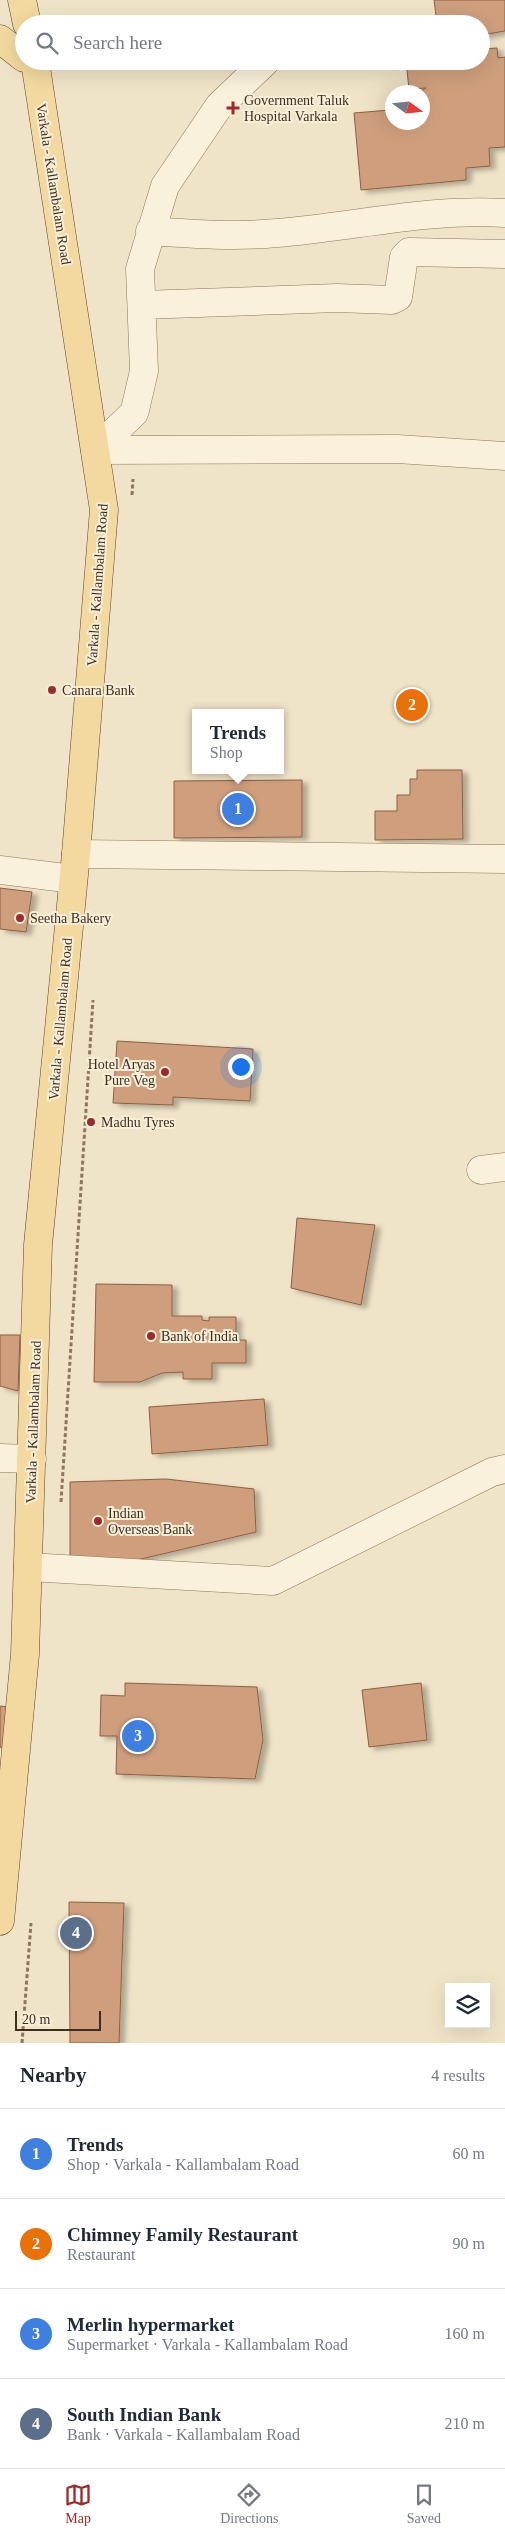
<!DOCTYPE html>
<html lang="en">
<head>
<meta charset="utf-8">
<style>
	body { margin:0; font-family:"Times New Roman",serif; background:#f2f2f3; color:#1f2937 }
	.controls { position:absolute; right:15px; bottom:15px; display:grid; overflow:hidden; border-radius:0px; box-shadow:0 5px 20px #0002 }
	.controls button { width:45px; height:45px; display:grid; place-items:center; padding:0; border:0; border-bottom:1px solid #e0e1e3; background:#fff; color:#1f2937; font:25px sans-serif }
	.compass { position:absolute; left:385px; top:85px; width:45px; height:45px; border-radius:50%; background:#fff; box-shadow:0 5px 20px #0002; rotate:105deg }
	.scale { position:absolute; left:15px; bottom:12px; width:86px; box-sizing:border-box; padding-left:5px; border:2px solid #3d2e20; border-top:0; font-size:14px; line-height:18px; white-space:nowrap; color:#3d2e20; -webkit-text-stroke:4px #f7eed8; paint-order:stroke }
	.you { position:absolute; left:240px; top:1066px; width:18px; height:18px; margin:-12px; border:4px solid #fff; border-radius:50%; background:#1a73e8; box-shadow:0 0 0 8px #1a73e833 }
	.badge { display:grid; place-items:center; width:32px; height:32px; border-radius:50%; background:#9e2a2b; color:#fff; font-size:16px; font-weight:700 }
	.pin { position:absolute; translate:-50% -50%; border:2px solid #fff; box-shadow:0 1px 5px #0006 }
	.popup { position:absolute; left:192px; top:709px; width:92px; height:65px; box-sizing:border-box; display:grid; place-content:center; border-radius:0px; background:#fff; filter:drop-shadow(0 1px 4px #0005); font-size:16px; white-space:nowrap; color:#747a83 }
	.popup b { font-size:19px; color:#1f2937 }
	.popup::after { content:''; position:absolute; left:50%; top:100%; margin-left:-10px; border:10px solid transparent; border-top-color:#fff }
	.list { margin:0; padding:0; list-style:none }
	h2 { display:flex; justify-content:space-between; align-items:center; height:65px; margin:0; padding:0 20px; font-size:21px }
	h2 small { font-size:16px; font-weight:400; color:#747a83 }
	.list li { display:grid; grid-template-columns:32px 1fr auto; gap:15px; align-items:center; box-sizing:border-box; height:90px; padding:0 20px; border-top:1px solid #e0e1e3 }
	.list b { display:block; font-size:19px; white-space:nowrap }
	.list p { margin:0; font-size:16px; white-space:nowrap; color:#747a83 }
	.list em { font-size:16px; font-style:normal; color:#747a83 }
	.icon { flex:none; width:28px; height:28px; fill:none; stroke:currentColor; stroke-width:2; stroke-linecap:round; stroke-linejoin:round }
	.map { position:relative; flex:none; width:505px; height:2043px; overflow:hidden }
	.search { position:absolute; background:#fff; box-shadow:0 5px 20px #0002; left:15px; right:15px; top:15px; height:55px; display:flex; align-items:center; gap:12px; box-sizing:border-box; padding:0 18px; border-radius:28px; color:#747a83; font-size:19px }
	.sheet { height:425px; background:#fff }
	nav { display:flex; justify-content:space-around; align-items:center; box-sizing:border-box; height:70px; border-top:1px solid #e0e1e3; background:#fff; font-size:14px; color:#747a83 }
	nav a { display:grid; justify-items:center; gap:2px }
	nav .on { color:#9e2a2b }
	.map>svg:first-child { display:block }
	.building { fill:#cf9f7d; stroke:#8d5f41; filter:url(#shadow) }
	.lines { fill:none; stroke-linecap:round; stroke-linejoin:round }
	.minor-casing { stroke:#8d765c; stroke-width:29 }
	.major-casing { stroke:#5b4430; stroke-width:29 }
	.path { stroke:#8d765c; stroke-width:3; stroke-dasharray:4 2.5; stroke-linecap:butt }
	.minor { stroke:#faf1dc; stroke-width:28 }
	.major { stroke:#f3d9a0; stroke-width:28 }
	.poi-dot { fill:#9e2a2b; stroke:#f7eed8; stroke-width:2 }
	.labels { text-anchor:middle; stroke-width:4; stroke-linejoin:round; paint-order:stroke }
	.poi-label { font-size:14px; fill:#3d2e20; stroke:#f7eed8; text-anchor:start }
	.street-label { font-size:14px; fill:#3d2e20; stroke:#f7eed8 }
</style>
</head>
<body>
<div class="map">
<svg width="505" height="2043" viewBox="0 0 505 2043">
	<defs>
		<filter id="shadow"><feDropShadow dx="5.5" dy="3" stdDeviation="2.5" flood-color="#0004"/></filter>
	</defs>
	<rect width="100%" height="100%" fill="#f0e4c8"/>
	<!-- building -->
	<path class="building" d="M 434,0 L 505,0 L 505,31 L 481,35 L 481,24 L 437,24 Z
		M 497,48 L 498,58 L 505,57 L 505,147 L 489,148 L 490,166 L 466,168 L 466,180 L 361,190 L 354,113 L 390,110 L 389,102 L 392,102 L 392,122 L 422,122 L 422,92 L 421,91 L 426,88 L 409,89 L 406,61 L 481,61 L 481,49 Z
		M 417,770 L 462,770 L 463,839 L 375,840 L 375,811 L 397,811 L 397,795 L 410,795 L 410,779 L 417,779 Z
		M 302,780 L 302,837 L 174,838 L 174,781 Z
		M 0,888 L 32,892 L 26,932 L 0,929 Z
		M 117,1041 L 253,1049 L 250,1101 L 173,1097 L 173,1105 L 113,1103 Z
		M 297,1218 L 375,1225 L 361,1305 L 291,1288 Z
		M 96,1284 L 172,1285 L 172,1316 L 202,1316 L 202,1320 L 209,1321 L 209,1317 L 236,1317 L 236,1340 L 246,1340 L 246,1363 L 212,1363 L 212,1379 L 183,1379 L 183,1372 L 162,1373 L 140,1382 L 94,1382 Z
		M 0,1335 L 20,1335 L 18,1391 L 0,1386 Z
		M 264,1399 L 268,1445 L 152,1454 L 149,1407 Z
		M 166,1479 L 254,1489 L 256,1532 L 124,1563 L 70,1562 L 70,1482 Z
		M 125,1683 L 257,1687 L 263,1740 L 255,1779 L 116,1774 L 117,1736 L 100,1736 L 101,1695 L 125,1696 Z
		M 421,1683 L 427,1740 L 369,1747 L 362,1690 Z
		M 0,1706 L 8,1707 L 4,1748 L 0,1747 Z
		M 69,1902 L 124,1903 L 119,2043 L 70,2043 Z"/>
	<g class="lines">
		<!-- minor casing -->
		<g class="minor-casing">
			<path id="minor" d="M 150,231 C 193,234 234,237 277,233 C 352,227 429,208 505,213
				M 142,305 L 337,298 L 392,300 L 398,297 L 404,257 L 409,252 L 505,254
				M 95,450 L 134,413 L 135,410 L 144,371 L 140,269 L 165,186 L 219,106 L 266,61
				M 95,450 L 397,449 L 505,456
				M 76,854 L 505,859
				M 0,870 L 73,879
				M 481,1170 L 505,1167
				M 0,1458 L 32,1459
				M 28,1567 L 273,1581 L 492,1472 L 505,1469"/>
		</g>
		<!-- major casing -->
		<g class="major-casing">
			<path id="major" d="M 22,0 L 27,24
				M 0,39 L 24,58
				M 0,1921 L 25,1654 L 38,1245 L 76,854 L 104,510 L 35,61"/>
		</g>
		<!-- path -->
		<path class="path" d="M 132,495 L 133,479
			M 61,1502 L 93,1000
			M 22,2043 L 31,1923"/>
		<!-- minor -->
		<use href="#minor" class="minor"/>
		<!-- major -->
		<use href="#major" class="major"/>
	</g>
	<!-- markers -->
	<g class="poi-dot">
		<path d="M230.5 100.5h5v5h5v5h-5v5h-5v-5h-5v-5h5z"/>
		<circle cx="52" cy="690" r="5"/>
		<circle cx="20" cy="918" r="5"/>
		<circle cx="165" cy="1072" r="5"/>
		<circle cx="91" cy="1122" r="5"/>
		<circle cx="151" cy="1336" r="5"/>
		<circle cx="98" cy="1521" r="5"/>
	</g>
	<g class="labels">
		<!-- poi labels -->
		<g class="poi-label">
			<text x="244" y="105">Government Taluk<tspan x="244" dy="16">Hospital Varkala</tspan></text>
			<text x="62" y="695">Canara Bank</text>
			<text x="30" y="923">Seetha Bakery</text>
			<text x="155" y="1069" text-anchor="end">Hotel Aryas<tspan x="155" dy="16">Pure Veg</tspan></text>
			<text x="101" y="1127">Madhu Tyres</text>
			<text x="161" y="1341">Bank of India</text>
			<text x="108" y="1518">Indian<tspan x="108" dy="16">Overseas Bank</tspan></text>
		</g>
		<!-- street labels -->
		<g class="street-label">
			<text transform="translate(54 184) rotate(81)" y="5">Varkala - Kallambalam Road</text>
			<text transform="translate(97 585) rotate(-86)" y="5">Varkala - Kallambalam Road</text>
			<text transform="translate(60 1019) rotate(-85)" y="5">Varkala - Kallambalam Road</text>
			<text transform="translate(33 1422) rotate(-88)" y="5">Varkala - Kallambalam Road</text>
		</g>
	</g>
</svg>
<div class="controls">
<button><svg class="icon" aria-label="layers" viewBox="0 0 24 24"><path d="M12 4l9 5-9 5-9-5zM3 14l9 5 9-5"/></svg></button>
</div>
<svg class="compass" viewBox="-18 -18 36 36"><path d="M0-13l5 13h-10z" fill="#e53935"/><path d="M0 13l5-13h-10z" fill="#747a83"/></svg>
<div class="scale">20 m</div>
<div class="you"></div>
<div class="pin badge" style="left:238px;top:809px;background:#3f7fe0">1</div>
<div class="popup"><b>Trends</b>Shop</div>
<div class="pin badge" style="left:412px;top:705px;background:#e8710a">2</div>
<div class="pin badge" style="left:138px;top:1736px;background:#3f7fe0">3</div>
<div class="pin badge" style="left:76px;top:1933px;background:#5c6f8a">4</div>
<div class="search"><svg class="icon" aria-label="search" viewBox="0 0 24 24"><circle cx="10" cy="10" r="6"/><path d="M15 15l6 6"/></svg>Search here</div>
</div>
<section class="sheet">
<h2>Nearby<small>4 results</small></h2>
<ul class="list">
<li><span class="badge" style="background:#3f7fe0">1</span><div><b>Trends</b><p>Shop · Varkala - Kallambalam Road</p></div><em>60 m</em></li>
<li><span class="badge" style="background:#e8710a">2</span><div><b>Chimney Family Restaurant</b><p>Restaurant</p></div><em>90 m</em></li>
<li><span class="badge" style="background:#3f7fe0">3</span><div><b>Merlin hypermarket</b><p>Supermarket · Varkala - Kallambalam Road</p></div><em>160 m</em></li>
<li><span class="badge" style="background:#5c6f8a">4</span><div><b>South Indian Bank</b><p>Bank · Varkala - Kallambalam Road</p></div><em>210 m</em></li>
</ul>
</section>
<nav>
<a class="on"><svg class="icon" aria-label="map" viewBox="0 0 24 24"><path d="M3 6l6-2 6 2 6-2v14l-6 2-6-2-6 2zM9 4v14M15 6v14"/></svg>Map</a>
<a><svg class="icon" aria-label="directions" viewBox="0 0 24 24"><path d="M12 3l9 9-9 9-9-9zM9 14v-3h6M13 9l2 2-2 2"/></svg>Directions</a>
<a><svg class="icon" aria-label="saved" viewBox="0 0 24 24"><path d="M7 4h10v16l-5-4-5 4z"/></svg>Saved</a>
</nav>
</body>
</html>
